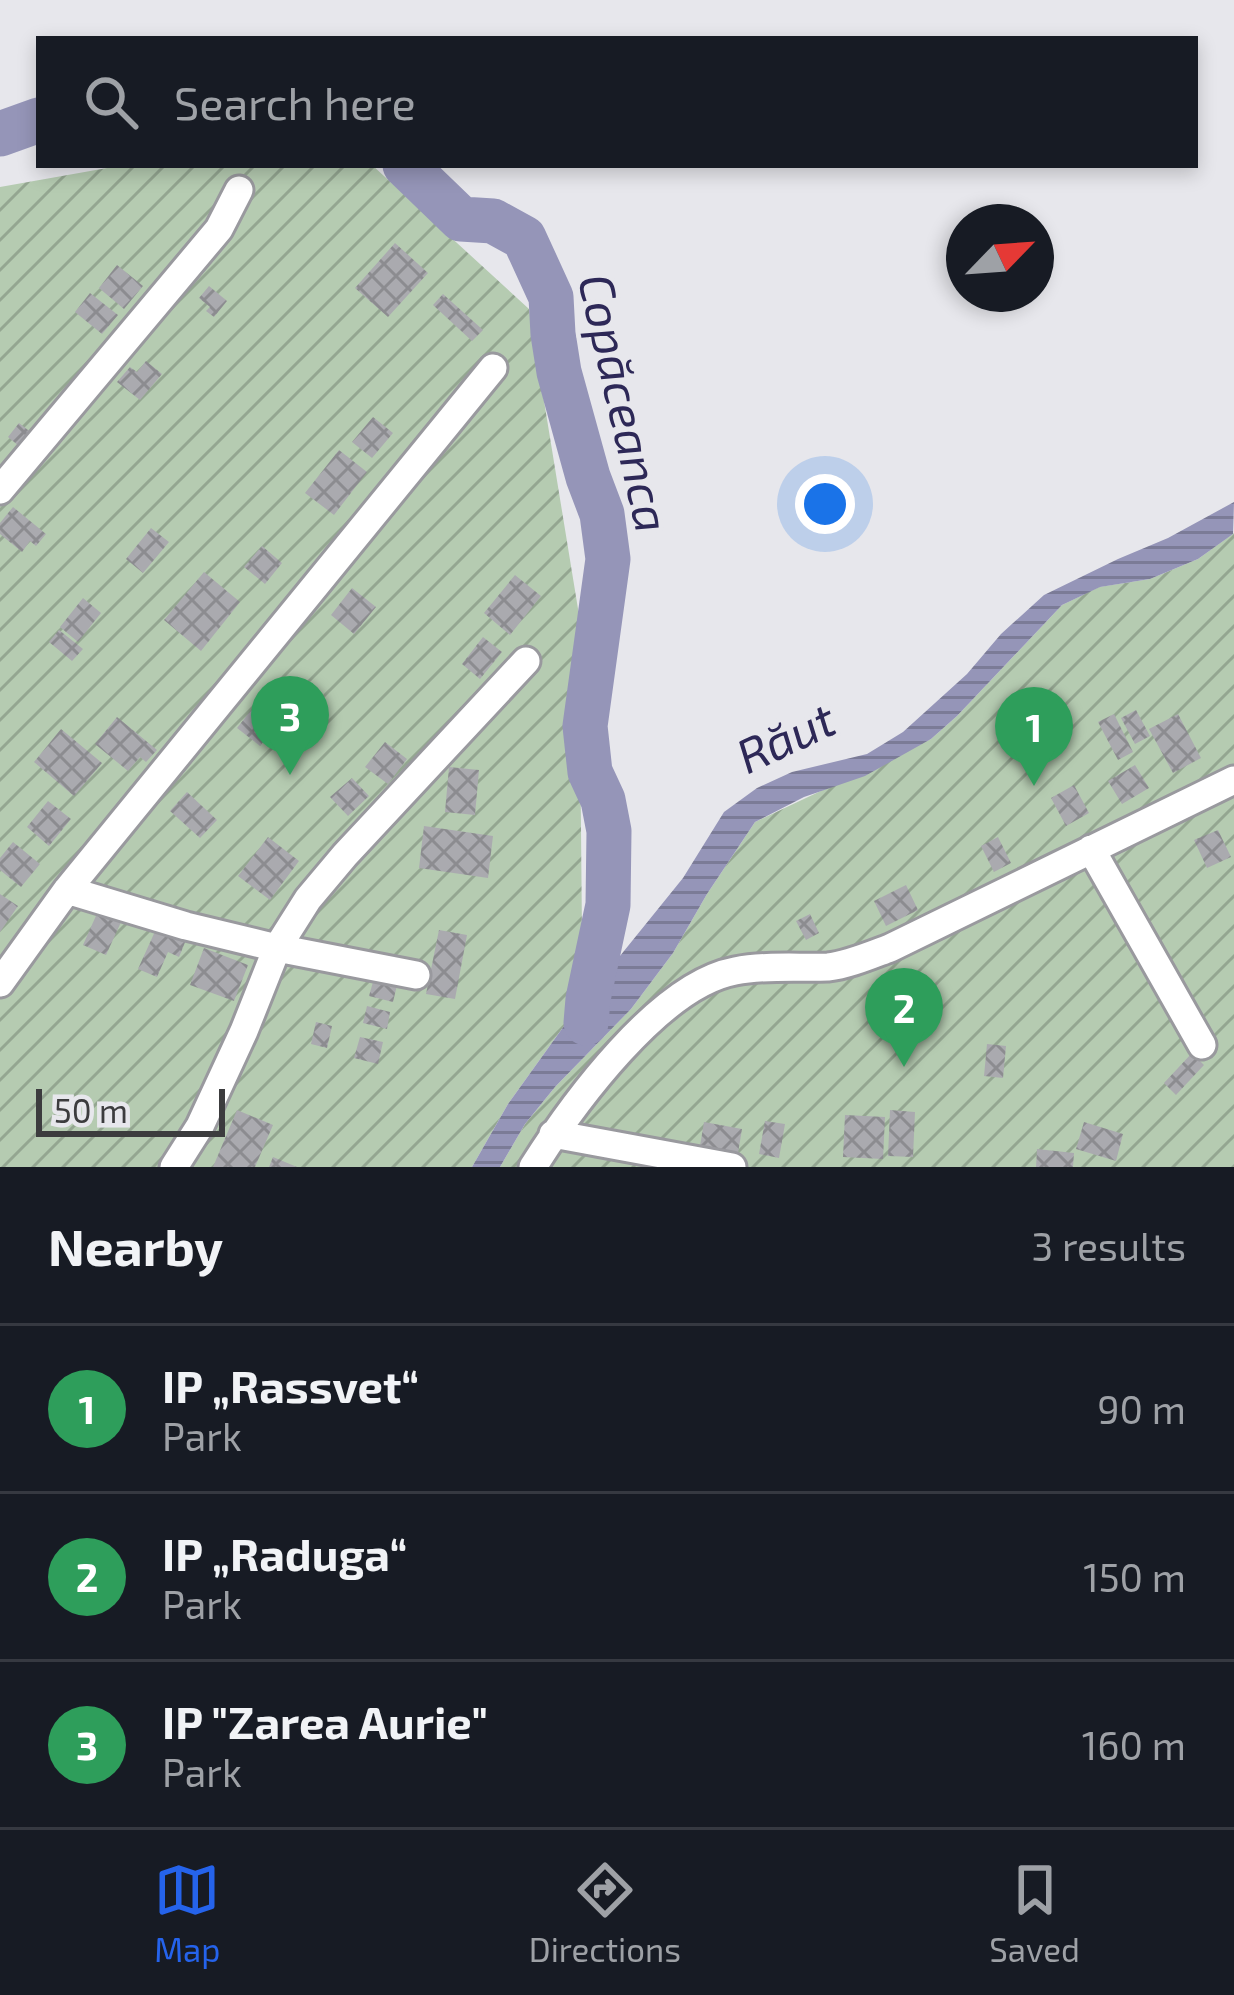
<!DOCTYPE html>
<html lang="en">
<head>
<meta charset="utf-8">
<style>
	body { margin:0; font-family:"Exo 2",sans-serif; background:#242831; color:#f1f3f6 }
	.compass { position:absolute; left:946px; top:204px; width:108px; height:108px; border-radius:50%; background:#171b24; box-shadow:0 6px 18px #0003; rotate:65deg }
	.scale { position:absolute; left:36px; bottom:30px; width:189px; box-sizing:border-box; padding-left:12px; border:6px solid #3c3c3e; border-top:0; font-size:33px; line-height:42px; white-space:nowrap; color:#3c3c3e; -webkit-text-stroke:9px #e7e7ec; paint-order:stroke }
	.you { position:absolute; left:825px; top:504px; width:42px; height:42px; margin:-30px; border:9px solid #fff; border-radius:50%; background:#1a73e8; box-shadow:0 0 0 18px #1a73e833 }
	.badge { display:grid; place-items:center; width:78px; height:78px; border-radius:50%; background:#2563eb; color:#fff; font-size:39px; font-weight:700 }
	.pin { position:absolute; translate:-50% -99px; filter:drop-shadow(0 3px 6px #0008) }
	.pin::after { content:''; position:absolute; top:63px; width:42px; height:36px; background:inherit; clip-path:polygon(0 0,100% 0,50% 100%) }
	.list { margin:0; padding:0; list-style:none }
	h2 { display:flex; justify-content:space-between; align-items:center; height:156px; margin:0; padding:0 48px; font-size:51px }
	h2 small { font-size:39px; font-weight:400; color:#9ea1a6 }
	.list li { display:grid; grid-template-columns:78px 1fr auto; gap:36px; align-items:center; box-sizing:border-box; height:168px; padding:0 48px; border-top:3px solid #363941 }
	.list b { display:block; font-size:45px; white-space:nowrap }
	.list p { margin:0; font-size:39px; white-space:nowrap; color:#9ea1a6 }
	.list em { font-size:39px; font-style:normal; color:#9ea1a6 }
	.icon { flex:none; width:66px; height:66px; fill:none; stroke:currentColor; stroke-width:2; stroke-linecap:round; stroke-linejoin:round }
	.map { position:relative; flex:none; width:1234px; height:1167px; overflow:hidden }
	.search { position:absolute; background:#171b24; box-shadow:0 6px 18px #0003; left:36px; right:36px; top:36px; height:132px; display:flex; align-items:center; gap:30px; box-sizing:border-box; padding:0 42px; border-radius:0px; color:#9ea1a6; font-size:45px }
	.sheet { height:660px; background:#171b24 }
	nav { display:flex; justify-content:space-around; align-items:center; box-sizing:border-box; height:168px; border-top:3px solid #363941; background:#171b24; font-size:33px; color:#9ea1a6 }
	nav a { display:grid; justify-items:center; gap:6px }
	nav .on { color:#2563eb }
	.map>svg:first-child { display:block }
	.garden { fill:url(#garden-furrows) }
	.water { fill:url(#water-rules) }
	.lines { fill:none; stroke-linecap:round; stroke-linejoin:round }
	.river { stroke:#9595b8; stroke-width:45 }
	.building { fill:url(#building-cross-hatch) }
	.street-casing { stroke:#99999e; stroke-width:33 }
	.street { stroke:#fff; stroke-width:27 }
	.labels { text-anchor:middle; stroke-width:9; stroke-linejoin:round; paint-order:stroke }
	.water-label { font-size:48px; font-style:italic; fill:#2d2857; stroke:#e7e7ec }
</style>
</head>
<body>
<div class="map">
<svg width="1234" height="1167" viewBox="0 0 1234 1167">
	<defs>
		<pattern id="garden-furrows" width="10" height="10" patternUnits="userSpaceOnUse" patternTransform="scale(3)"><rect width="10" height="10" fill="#b5cbb1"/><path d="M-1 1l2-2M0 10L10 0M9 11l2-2" fill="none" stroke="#94a691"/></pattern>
		<pattern id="water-rules" width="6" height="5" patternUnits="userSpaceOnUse" patternTransform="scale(3)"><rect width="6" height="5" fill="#9595b8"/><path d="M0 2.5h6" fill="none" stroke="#7b7b97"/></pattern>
		<pattern id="building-cross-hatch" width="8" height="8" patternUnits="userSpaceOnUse" patternTransform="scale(3)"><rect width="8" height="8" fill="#aaaaaf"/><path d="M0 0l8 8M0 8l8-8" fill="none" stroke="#8c8c90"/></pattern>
	</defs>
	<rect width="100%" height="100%" fill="#e7e7ec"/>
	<!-- garden -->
	<path class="garden" d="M 124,165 L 372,165 L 529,309 L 579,615 L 582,935 L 569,1019 L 508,1104 L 472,1167 L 0,1167 L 0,187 Z
		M 1234,533 L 1234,1167 L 500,1167 L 525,1124 L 555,1087 L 631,1009 L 673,953 L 707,894 L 755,822 L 931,739 L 957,716 L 1062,605 L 1099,587 L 1150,579 L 1198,559 Z"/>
	<!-- water -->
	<path class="water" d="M 1234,502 L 1233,534 L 1198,559 L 1150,579 L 1100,587 L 1062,605 L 957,716 L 931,739 L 865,776 L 804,797 L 755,822 L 707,894 L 673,953 L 631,1009 L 555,1087 L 525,1124 L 500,1167 L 472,1167 L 508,1104 L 569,1019 L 683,878 L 724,812 L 757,788 L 792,772 L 867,754 L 903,732 L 967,674 L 1001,634 L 1044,595 L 1118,559 L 1168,538 Z"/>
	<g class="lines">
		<!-- river -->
		<path class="river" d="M 0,134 L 39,120
			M 405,165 L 461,219 L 493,221 L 524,238 L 551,297 L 553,334 L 559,372 L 588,477 L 602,514 L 608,559 L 585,726 L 590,772 L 603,800 L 609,831 L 608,905 L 588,999 L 586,1023"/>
	</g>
	<!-- building -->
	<path class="building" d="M 395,243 L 428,273 L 388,317 L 355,288 Z
		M 117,265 L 143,286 L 124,309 L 99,288 Z
		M 209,286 L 227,301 L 214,317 L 206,311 L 210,307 L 199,298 Z
		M 90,293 L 118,315 L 102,334 L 75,312 Z
		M 443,294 L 483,330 L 472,341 L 433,305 Z
		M 146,361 L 162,374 L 140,400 L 117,382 L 130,367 L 137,372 Z
		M 373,417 L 393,433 L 372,458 L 352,442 Z
		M 19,423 L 37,437 L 25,451 L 8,437 Z
		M 339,450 L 367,472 L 334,515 L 305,493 Z
		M 13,507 L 46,534 L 36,546 L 30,541 L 22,552 L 0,534 L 0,523 Z
		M 151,528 L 169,542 L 143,573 L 126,559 Z
		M 262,546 L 282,563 L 265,584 L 244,567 Z
		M 204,572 L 240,602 L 201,651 L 164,620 Z
		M 515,575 L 541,596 L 510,635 L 484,613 Z
		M 352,588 L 376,607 L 354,634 L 331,615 Z
		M 83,598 L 101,613 L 78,642 L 60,627 Z
		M 59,630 L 83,649 L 72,661 L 49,642 Z
		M 483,637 L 502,652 L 480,679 L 462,664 Z
		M 259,700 L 282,718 L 260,746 L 237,728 Z
		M 1136,710 L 1150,736 L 1135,744 L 1121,718 Z
		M 1114,714 L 1133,752 L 1118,760 L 1098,722 Z
		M 1178,714 L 1201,758 L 1173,773 L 1149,729 Z
		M 117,717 L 157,750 L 146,762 L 140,757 L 128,771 L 95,744 Z
		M 61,729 L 102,763 L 74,796 L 34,762 Z
		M 385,742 L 407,759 L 388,784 L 365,767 Z
		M 1135,765 L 1149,788 L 1122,804 L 1108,781 Z
		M 449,767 L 479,770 L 475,815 L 445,812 Z
		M 352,778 L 369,796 L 348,816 L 330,797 Z
		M 1074,785 L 1089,813 L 1066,826 L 1051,798 Z
		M 187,792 L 217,820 L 200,838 L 170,811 Z
		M 48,801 L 71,819 L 49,846 L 27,827 Z
		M 424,826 L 493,836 L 488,878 L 419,868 Z
		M 1218,830 L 1231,857 L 1207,868 L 1194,840 Z
		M 268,837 L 299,861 L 270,900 L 238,876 Z
		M 998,837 L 1011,863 L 994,872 L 981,846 Z
		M 13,842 L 40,864 L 21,887 L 0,870 L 0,858 Z
		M 906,885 L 918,910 L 886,926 L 874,901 Z
		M 0,894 L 18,906 L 0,932 Z
		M 99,909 L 122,920 L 106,955 L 83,945 Z
		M 810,914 L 819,933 L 806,940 L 796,921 Z
		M 157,927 L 186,940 L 179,957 L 168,952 L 157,977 L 138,969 Z
		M 439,930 L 467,935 L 455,999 L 426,994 Z
		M 204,948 L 248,965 L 234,1001 L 190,985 Z
		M 375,975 L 398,981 L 393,1002 L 369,996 Z
		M 367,1006 L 390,1012 L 387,1029 L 363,1023 Z
		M 316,1022 L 332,1026 L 327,1048 L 311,1044 Z
		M 360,1037 L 383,1042 L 378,1064 L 354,1058 Z
		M 987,1044 L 1006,1046 L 1003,1078 L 984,1076 Z
		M 1192,1053 L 1204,1065 L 1176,1095 L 1164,1083 Z
		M 237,1110 L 273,1125 L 255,1167 L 213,1167 Z
		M 890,1110 L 915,1112 L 913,1157 L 888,1156 Z
		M 845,1115 L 885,1117 L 883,1159 L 843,1157 Z
		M 765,1121 L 785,1124 L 779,1158 L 759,1154 Z
		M 704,1122 L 742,1129 L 738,1153 L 700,1146 Z
		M 1084,1122 L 1123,1134 L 1116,1161 L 1076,1149 Z
		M 1037,1149 L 1074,1153 L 1073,1167 L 1036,1167 Z
		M 273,1157 L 297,1167 L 269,1167 Z"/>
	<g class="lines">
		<!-- street casing -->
		<g class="street-casing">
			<path id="street" d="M 0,490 L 219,229 L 239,190
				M 1091,849 L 1202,1045
				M 67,890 L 186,926 L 277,948 L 416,975
				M 0,983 L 67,890 L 493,368
				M 553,1134 L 732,1167
				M 174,1167 L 200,1126 L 244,1031 L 277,948 L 308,899 L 345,855 L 526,661
				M 533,1167 C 572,1105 659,985 735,971 C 766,965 797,968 828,967 C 848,965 871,955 890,948 L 1234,780"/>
		</g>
		<!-- street -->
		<use href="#street" class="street"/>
	</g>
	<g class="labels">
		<!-- water labels -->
		<g class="water-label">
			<text transform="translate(624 403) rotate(77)" y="17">Copăceanca</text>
			<text transform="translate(786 738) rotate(-25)" y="17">Răut</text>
		</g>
	</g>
</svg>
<svg class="compass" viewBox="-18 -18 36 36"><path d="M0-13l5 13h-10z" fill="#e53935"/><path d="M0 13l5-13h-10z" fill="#9ea1a6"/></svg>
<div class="scale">50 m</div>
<div class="you"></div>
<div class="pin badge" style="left:1034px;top:786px;background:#2e9e5b">1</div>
<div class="pin badge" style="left:904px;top:1067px;background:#2e9e5b">2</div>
<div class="pin badge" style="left:290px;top:775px;background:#2e9e5b">3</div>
<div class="search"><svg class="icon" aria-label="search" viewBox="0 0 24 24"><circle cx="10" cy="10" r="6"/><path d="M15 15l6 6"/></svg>Search here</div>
</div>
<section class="sheet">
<h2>Nearby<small>3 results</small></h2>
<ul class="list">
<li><span class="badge" style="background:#2e9e5b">1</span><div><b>IP „Rassvet“</b><p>Park</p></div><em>90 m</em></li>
<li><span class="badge" style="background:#2e9e5b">2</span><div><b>IP „Raduga“</b><p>Park</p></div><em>150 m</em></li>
<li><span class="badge" style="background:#2e9e5b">3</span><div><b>IP &quot;Zarea Aurie&quot;</b><p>Park</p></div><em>160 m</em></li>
</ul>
</section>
<nav>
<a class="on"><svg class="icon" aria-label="map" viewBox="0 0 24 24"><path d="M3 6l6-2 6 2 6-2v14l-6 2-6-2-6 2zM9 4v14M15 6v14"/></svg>Map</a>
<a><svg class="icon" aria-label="directions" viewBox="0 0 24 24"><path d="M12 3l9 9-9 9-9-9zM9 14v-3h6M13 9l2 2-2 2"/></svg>Directions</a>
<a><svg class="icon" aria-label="saved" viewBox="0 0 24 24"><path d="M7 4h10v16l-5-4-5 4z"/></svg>Saved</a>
</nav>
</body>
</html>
